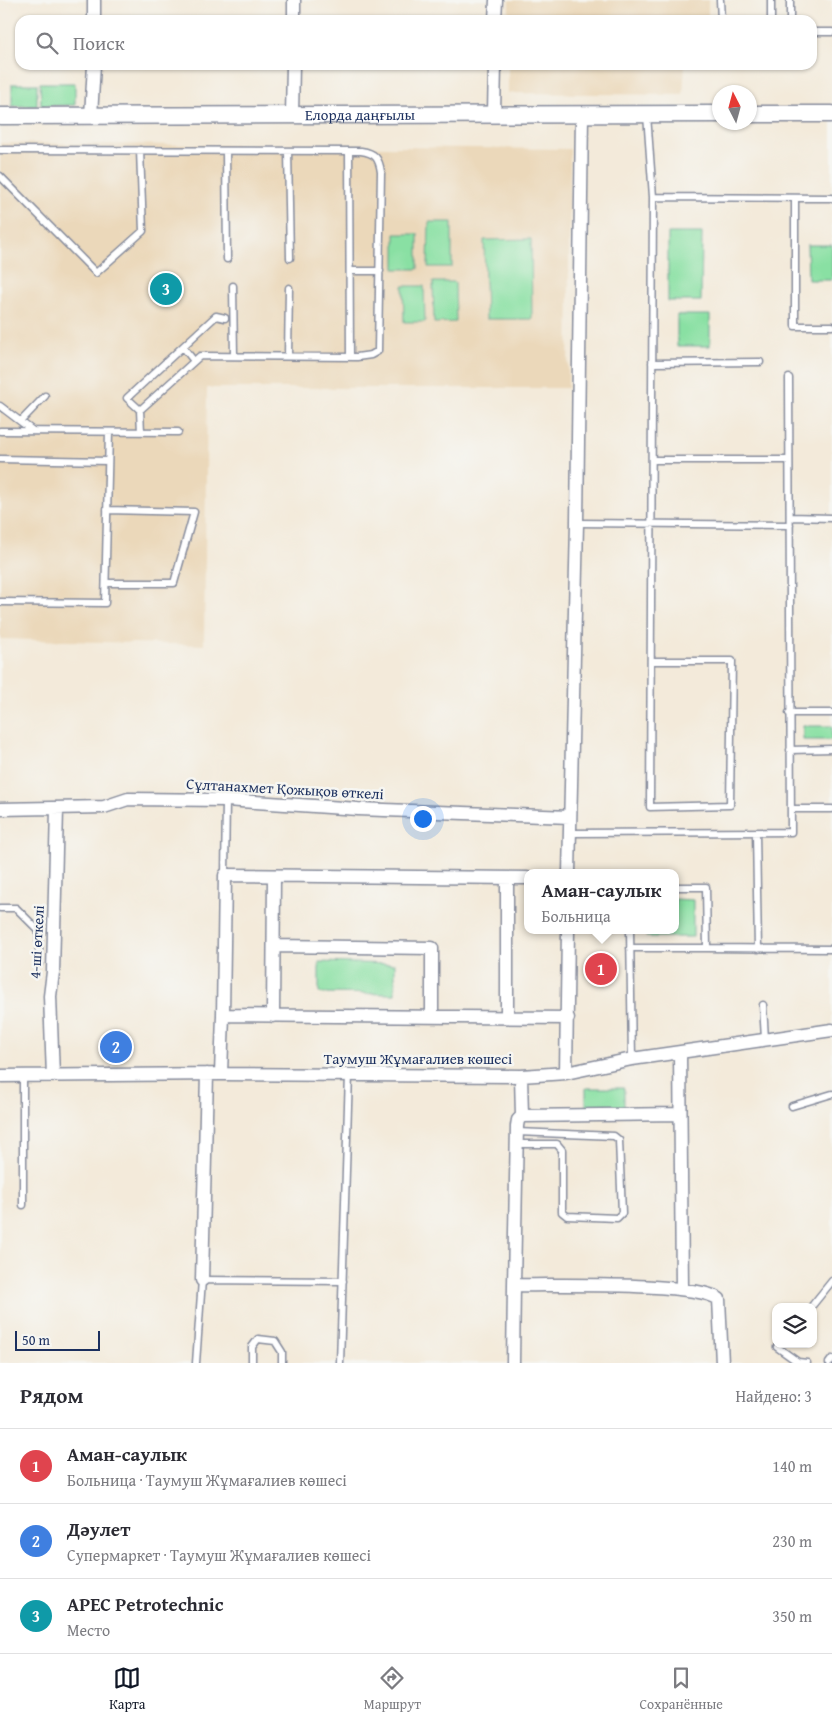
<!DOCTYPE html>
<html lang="ru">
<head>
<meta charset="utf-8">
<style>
	body { margin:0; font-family:"Gentium Book Plus",serif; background:#f7f7f7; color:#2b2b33 }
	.controls { position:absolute; right:15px; bottom:15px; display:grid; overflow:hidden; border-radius:10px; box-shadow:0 1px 4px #0004 }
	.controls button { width:45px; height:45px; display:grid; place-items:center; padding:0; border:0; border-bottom:1px solid #e1e1e2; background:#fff; color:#2b2b33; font:25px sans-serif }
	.compass { position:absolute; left:712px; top:85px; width:45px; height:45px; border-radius:50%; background:#fff; box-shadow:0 1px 4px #0004; rotate:354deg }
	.scale { position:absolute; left:15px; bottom:12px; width:85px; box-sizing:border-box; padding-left:5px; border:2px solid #1b2f5e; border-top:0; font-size:14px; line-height:18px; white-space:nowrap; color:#1b2f5e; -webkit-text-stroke:4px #f6f6f2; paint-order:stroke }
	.you { position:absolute; left:422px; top:818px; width:18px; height:18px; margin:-12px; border:4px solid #fff; border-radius:50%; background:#1a73e8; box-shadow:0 0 0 8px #1a73e833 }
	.badge { display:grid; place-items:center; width:32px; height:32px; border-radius:50%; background:#111827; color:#fff; font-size:16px; font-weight:700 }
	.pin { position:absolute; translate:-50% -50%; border:2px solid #fff; box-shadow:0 1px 5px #0006 }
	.popup { position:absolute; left:524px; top:869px; width:155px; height:65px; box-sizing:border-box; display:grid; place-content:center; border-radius:10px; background:#fff; filter:drop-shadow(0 1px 4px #0005); font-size:16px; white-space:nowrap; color:#7c7c81 }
	.popup b { font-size:19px; color:#2b2b33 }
	.popup::after { content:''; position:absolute; left:50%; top:100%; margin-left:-10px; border:10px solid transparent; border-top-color:#fff }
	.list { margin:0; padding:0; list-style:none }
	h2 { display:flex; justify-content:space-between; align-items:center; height:65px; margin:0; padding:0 20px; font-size:21px }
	h2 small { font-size:16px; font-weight:400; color:#7c7c81 }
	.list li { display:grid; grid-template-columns:32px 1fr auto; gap:15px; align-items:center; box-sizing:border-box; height:75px; padding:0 20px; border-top:1px solid #e1e1e2 }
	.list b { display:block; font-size:19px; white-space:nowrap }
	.list p { margin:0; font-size:16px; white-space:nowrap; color:#7c7c81 }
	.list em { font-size:16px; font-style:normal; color:#7c7c81 }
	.icon { flex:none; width:28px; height:28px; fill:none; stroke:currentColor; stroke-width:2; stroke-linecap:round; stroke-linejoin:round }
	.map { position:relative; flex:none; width:832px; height:1363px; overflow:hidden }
	.search { position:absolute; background:#fff; box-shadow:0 1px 4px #0004; left:15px; right:15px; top:15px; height:55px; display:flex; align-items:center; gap:12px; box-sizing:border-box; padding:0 18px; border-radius:15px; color:#7c7c81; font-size:19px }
	.sheet { height:290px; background:#fff }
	nav { display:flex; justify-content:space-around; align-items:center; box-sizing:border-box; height:70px; border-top:1px solid #e1e1e2; background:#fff; font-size:14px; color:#7c7c81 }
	nav a { display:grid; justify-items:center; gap:2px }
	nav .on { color:#111827 }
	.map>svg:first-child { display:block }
	.built { fill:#ebd8ba }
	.green { fill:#89e0a3; stroke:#528880 }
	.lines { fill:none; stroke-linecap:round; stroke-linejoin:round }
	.service-casing { stroke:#878c9c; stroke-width:9 }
	.minor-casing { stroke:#878c9c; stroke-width:15 }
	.tertiary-casing { stroke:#878c9c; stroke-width:19 }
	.service { stroke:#fff; stroke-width:6 }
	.minor { stroke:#fff; stroke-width:12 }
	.tertiary { stroke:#fff; stroke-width:16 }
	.labels { text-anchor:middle; stroke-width:5; stroke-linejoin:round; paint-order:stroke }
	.street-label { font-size:15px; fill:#1b2f5e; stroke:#f6f6f2 }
</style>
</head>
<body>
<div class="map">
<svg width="832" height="1363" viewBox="0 0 832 1363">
	<rect width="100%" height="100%" fill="#f6f6f2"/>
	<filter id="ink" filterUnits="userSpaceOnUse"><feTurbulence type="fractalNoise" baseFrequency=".02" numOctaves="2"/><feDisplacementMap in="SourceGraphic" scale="10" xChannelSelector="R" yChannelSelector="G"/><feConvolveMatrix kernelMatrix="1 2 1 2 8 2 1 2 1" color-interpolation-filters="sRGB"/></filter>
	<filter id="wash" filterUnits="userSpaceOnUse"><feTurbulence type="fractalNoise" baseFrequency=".0096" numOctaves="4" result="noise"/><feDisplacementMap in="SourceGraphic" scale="20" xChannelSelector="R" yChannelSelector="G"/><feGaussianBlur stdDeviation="1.12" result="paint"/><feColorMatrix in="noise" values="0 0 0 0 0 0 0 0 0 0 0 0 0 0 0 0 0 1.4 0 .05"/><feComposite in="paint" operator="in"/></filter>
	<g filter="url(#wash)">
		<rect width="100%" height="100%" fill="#f3eada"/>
		<!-- built -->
		<path class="built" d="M 509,0 L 708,0 L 708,20 L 509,20 Z
			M 508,65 L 685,65 L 683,95 L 508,93 Z
			M 0,143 L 570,149 L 568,388 L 207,388 L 204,645 L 0,639 Z"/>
		<!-- green -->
		<path class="green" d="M 40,83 L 75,83 L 75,105 L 41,106 Z
			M 12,84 L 37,84 L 37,106 L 12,106 Z
			M 429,222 L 452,222 L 452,267 L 428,267 Z
			M 668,233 L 702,233 L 701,301 L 668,301 Z
			M 395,234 L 418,234 L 418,269 L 395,269 Z
			M 531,239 L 532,319 L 486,319 L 484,240 Z
			M 807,245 L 832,245 L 832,280 L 808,280 Z
			M 433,282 L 455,282 L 456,322 L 434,323 Z
			M 403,286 L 424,286 L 425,322 L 404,322 Z
			M 677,315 L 710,315 L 710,346 L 677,346 Z
			M 803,726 L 832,726 L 832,740 L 803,740 Z
			M 675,899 L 693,900 L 693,937 L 646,937 L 646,930 L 675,930 Z
			M 319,962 L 395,964 L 395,994 L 319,993 Z
			M 586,1088 L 624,1088 L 624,1108 L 586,1108 Z"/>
	</g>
	<g filter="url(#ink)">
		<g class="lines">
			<!-- service casing -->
			<g class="service-casing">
				<path id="service" d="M 720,0 L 721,20
					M 771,0 L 771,20
					M 790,0 L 790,20
					M 812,32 L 832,32
					M 647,115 L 653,197 L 650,807 L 730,805 L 732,661 L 651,661
					M 0,150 L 361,151 C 375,153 379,158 381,172 L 378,351 L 371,355 L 357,357 L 200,356 L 140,410 L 141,432
					M 226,151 L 227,259
					M 288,151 L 290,258
					M 349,151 L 350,357
					M 0,176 L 96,273 L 143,231 L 140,150
					M 653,197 L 832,198
					M 795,198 L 795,326 L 832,326
					M 350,271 L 380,271
					M 233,286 L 234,356
					M 183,347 L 194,361
					M 288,356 L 289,288
					M 652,363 L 760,362
					M 0,406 L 33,431
					M 140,410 L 127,398 L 216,316 L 225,318
					M 21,421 L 45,396
					M 0,431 L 178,432
					M 0,459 L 108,461
					M 652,460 L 789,460
					M 790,517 L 832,518
					M 577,523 L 790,525
					M 106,583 L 174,583 L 194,512 L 107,510
					M 0,602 L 105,603 L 109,432
					M 789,713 L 832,713
					M 790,750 L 832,749
					M 791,809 L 832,809
					M 571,833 L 791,832 L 789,378
					M 756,833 L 758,949
					M 225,875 L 226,800
					M 0,908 L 16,908 L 39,931 L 39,964
					M 630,930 L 632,1059
					M 630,948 L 707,948 L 706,887 L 675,887
					M 707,948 L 832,949
					M 763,1005 L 765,1039
					M 792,1106 L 832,1094
					M 517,1144 L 557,1144 L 562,1150 L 562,1212 L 567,1216 L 617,1218 L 622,1213 L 619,1140 L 614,1136 L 517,1132
					M 23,1205 L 23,1076
					M 811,1307 L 832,1281
					M 779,1344 L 777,1347 L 798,1362 L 807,1363
					M 196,1363 L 202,1280 L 343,1281
					M 252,1363 L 252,1347 L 258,1339 L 275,1341 L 282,1352 L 282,1363
					M 340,1363 L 349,1074
					M 829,1363 L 832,1359"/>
			</g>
			<!-- minor casing -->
			<g class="minor-casing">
				<path id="minor" d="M 94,20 L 94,0
					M 294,20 L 294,0
					M 495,20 L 496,0
					M 494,113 L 495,65
					M 292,115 L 293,65
					M 91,116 L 94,65
					M 0,809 L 104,807 L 128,799 L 226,800 L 358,809 L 570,817
					M 569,873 L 577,523 L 582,114
					M 527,878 L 225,875 L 223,1015 L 568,1018
					M 275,946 L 432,948 L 432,1017
					M 273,1016 L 274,876
					M 507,1017 L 507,878
					M 680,1052 L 682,1289
					M 566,1073 L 568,930
					M 221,1074 L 223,1015
					M 0,1076 L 221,1074 L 521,1076 L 566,1073 L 632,1059 L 832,1030
					M 53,1076 L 50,996 L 53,972 L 57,809
					M 521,1076 L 522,1116
					M 202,1280 L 207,1074
					M 514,1285 L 517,1126 L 518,1120 L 522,1116 L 679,1114
					M 513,1363 L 514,1285 C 554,1286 692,1281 719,1299 L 722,1363"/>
			</g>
			<!-- tertiary casing -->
			<g class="tertiary-casing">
				<g id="tertiary">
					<path d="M 750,114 L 832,114"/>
					<path id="s1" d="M 0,116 L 720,114"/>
				</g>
			</g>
			<!-- service -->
			<use href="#service" class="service"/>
			<!-- minor -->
			<use href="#minor" class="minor"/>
			<!-- tertiary -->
			<use href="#tertiary" class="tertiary"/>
		</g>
	</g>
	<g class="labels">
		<!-- street labels -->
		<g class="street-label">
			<text dy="5" stroke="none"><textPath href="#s1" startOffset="360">Елорда даңғылы</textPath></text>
			<text transform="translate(285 789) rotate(3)" y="5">Сұлтанахмет Қожықов өткелі</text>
			<text transform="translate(37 942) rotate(-87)" y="5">4-ші өткелі</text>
			<text x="418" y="1064">Таумуш Жұмағалиев көшесі</text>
		</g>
	</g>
</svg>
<div class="controls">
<button><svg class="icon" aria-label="layers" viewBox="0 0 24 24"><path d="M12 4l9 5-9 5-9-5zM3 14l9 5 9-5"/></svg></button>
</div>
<svg class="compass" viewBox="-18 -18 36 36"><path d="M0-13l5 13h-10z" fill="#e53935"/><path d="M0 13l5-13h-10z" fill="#7c7c81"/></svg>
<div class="scale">50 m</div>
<div class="you"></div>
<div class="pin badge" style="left:601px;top:969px;background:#e0444e">1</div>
<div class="popup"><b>Аман-саулык</b>Больница</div>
<div class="pin badge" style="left:116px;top:1047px;background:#3f7fe0">2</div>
<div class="pin badge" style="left:166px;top:289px;background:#0f9aa8">3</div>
<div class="search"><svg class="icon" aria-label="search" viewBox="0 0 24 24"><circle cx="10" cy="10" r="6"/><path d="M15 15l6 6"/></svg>Поиск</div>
</div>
<section class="sheet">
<h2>Рядом<small>Найдено: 3</small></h2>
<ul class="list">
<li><span class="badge" style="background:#e0444e">1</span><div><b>Аман-саулык</b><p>Больница · Таумуш Жұмағалиев көшесі</p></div><em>140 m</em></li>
<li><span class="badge" style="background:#3f7fe0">2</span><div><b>Дәулет</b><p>Супермаркет · Таумуш Жұмағалиев көшесі</p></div><em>230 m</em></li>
<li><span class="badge" style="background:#0f9aa8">3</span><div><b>APEC Petrotechnic</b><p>Место</p></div><em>350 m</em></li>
</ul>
</section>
<nav>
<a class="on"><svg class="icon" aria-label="map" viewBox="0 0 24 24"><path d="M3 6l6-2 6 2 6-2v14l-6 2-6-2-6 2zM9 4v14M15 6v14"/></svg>Карта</a>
<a><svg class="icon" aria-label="directions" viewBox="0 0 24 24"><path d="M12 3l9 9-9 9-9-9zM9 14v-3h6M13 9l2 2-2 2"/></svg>Маршрут</a>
<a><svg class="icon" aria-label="saved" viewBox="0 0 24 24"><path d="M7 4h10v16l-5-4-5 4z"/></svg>Сохранённые</a>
</nav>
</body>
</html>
